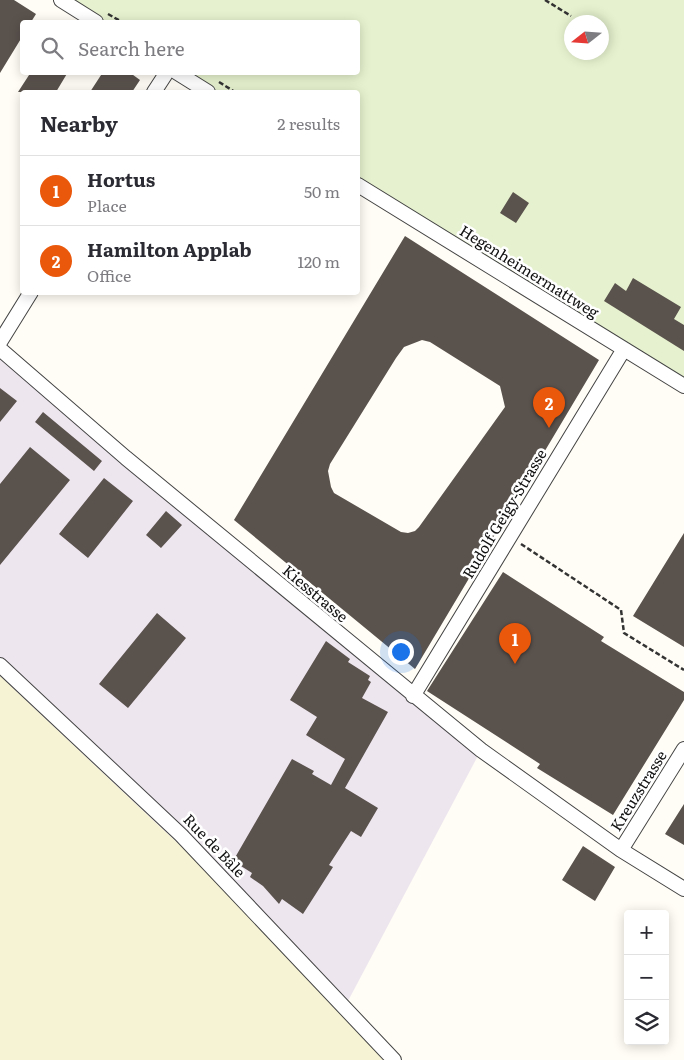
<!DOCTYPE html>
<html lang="en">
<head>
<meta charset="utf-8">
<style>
	body { margin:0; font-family:Literata,serif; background:#f7f7f7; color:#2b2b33 }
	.controls { position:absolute; right:15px; bottom:15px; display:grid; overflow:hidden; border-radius:5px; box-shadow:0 2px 12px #0003 }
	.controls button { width:45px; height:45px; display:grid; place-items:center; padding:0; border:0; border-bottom:1px solid #e1e1e2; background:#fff; color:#2b2b33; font:25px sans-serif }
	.compass { position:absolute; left:564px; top:15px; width:45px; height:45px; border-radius:50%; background:#fff; box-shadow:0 2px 12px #0003; rotate:253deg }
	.you { position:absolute; left:400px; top:651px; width:18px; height:18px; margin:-12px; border:4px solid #fff; border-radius:50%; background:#1a73e8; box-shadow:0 0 0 8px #1a73e833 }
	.badge { display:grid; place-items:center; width:32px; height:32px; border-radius:50%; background:#ea580c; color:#fff; font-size:16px; font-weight:700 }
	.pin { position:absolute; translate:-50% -41px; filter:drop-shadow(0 1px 2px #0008) }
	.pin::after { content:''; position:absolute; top:26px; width:18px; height:15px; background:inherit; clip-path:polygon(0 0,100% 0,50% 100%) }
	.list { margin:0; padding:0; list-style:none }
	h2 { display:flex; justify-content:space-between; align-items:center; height:65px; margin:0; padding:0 20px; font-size:21px }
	h2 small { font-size:16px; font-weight:400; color:#7c7c81 }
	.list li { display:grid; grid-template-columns:32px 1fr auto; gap:15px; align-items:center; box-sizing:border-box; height:70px; padding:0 20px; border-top:1px solid #e1e1e2 }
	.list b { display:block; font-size:19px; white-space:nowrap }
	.list p { margin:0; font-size:16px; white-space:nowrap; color:#7c7c81 }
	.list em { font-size:16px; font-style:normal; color:#7c7c81 }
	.icon { flex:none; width:28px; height:28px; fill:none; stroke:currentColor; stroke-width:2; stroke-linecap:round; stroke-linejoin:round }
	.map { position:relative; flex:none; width:684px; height:1060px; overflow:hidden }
	.search { position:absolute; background:#fff; box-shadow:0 2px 12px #0003; left:20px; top:20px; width:340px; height:55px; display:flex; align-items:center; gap:12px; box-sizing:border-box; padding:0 18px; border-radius:5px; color:#7c7c81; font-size:19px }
	.panel { position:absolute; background:#fff; box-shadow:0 2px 12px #0003; left:20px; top:90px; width:340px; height:205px; border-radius:5px }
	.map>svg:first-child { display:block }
	.industrial { fill:#eee6ef }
	.farmland { fill:#f6f3d4 }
	.pitch { fill:#e6f2cf; fill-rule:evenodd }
	.building { fill:#5a524d; fill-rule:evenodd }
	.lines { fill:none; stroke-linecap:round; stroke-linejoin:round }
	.minor-casing { stroke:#444; stroke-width:16 }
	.path { stroke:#333; stroke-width:2.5; stroke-dasharray:5 2.5; stroke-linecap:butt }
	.minor { stroke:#fff; stroke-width:14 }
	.labels { text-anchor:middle; stroke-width:5; stroke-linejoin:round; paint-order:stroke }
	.street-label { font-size:15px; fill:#111; stroke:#fff }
</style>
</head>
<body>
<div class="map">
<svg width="684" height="1060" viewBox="0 0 684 1060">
	<rect width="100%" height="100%" fill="#fffdf5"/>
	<!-- industrial -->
	<path class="industrial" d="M 0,349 L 481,750 L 348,1001 L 158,825 L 0,676 Z"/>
	<!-- farmland -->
	<path class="farmland" d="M 0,676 L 158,825 L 348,1001 L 395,1060 L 0,1060 Z"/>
	<!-- pitch -->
	<path class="pitch" d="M 74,0 L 684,0 L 684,386 L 358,185 L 358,92 L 208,92 L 176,73 L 358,72 L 358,22 L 96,22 L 71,6 ZM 572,22 L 602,22 L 602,52 L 572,52 Z"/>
	<!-- building -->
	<path class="building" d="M 0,0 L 14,0 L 36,14 L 31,22 L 22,22 L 22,37 L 0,73 Z
		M 31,72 L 68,72 L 56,92 L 18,92 Z
		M 103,72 L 129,72 L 140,80 L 132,92 L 90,92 Z
		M 513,192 L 529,203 L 516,223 L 500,213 Z
		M 405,236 L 599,360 L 415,669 L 234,520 ZM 422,340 L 430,342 L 500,386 L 505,407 L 419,527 L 415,531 L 408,533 L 401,532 L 334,493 L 331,487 L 328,471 L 330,464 L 396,358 L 404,347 Z
		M 633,278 L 681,307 L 674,319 L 684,325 L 684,351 L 604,301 L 615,283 L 626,291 Z
		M 0,388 L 17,401 L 0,422 Z
		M 43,412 L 102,461 L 94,471 L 35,422 Z
		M 30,447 L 70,480 L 0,565 L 0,484 Z
		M 104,478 L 133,501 L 88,558 L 59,534 Z
		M 166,511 L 182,525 L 161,548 L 146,535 Z
		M 684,533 L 684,647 L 633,616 Z
		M 503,572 L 604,637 L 601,641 L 684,692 L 684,700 L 613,815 L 537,768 L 540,764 L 427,691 Z
		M 157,613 L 186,638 L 128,708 L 99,684 Z
		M 326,641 L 350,659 L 348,662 L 370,676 L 368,680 L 371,682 L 362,698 L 388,712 L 345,788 L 378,808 L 361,837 L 351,831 L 329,865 L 333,867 L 303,914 L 282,899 L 279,904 L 263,886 L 250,877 L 252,873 L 233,861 L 292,759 L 314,771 L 312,774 L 331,785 L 345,759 L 306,735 L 317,717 L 290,700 Z
		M 684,804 L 684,845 L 665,834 Z
		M 583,846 L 615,867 L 595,901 L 562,880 Z"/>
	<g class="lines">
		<!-- minor casing -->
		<g class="minor-casing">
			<path id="minor" d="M 61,0 L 96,22
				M 176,72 L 208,92
				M 154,92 L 167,72
				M 358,185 L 684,386
				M 0,342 L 31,292
				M 0,349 L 126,458 L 481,750 L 621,850 L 684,889
				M 0,665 L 181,835 L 394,1060
				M 413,696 L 624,349
				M 621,850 L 684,749"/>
		</g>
		<!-- path -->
		<path class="path" d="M 545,0 L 571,16
			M 108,14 L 122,22
			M 219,82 L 235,92
			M 521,544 L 621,610 L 624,633 L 684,670"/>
		<!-- minor -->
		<use href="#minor" class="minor"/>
	</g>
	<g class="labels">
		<!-- street labels -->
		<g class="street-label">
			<text transform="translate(529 272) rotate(32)" y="5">Hegenheimermattweg</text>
			<text transform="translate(505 514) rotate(-59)" y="5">Rudolf Geigy-Strasse</text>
			<text transform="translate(315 594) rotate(40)" y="5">Kiesstrasse</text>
			<text transform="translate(639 791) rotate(-58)" y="5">Kreuzstrasse</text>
			<text transform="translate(214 846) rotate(46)" y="5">Rue de Bâle</text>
		</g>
	</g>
</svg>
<div class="controls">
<button>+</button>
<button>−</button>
<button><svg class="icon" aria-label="layers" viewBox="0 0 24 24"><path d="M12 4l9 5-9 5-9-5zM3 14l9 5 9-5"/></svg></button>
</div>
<svg class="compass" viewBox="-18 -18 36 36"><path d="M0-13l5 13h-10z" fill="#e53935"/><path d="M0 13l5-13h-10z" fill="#7c7c81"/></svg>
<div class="you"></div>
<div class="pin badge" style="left:515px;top:664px">1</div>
<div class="pin badge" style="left:549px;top:428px">2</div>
<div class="search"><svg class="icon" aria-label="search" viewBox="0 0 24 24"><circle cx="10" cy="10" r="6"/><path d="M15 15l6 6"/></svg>Search here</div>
<section class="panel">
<h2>Nearby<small>2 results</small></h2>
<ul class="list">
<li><span class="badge">1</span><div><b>Hortus</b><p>Place</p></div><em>50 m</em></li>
<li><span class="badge">2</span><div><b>Hamilton Applab</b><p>Office</p></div><em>120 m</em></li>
</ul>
</section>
</div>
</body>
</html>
